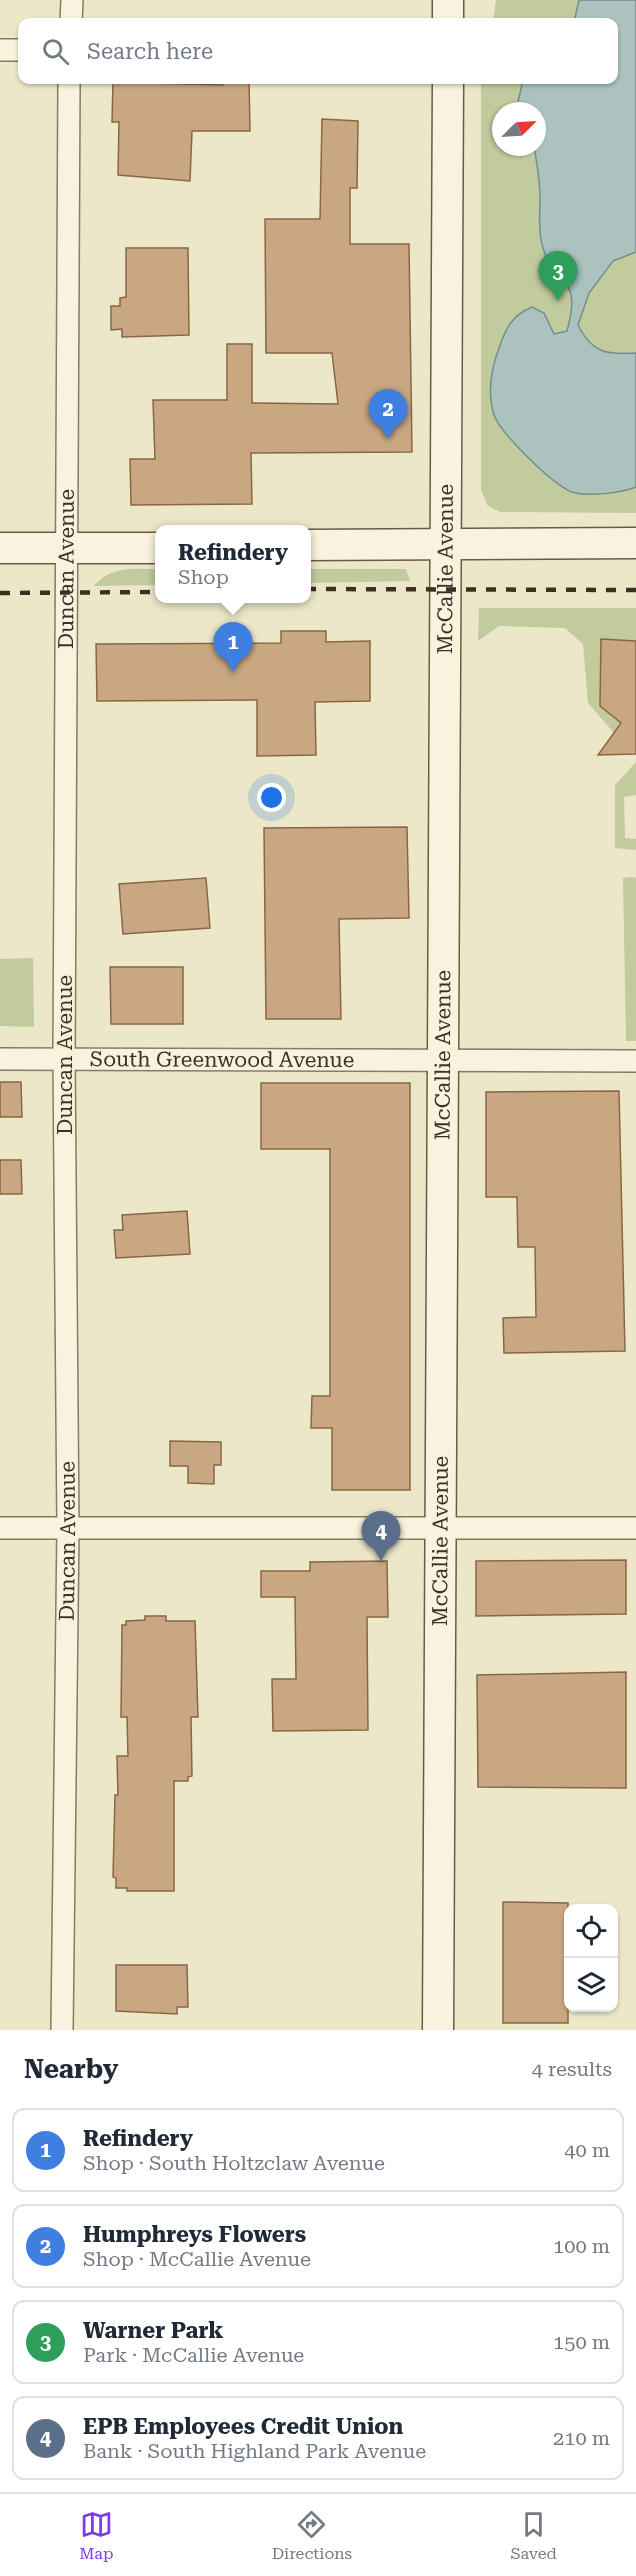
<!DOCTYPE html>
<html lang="en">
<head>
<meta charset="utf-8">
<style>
	body { margin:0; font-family:"Roboto Serif",serif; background:#f2f2f3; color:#1f2937 }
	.controls { position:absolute; right:18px; bottom:18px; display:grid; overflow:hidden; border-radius:12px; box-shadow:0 2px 4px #0004 }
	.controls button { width:54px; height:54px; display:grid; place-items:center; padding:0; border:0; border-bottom:2px solid #e0e1e3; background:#fff; color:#1f2937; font:30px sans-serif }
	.compass { position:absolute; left:492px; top:102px; width:54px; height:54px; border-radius:50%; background:#fff; box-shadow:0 2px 4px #0004; rotate:66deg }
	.you { position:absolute; left:272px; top:798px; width:21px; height:21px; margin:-15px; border:4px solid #fff; border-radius:50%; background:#1a73e8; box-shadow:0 0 0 9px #1a73e833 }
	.badge { display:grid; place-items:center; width:39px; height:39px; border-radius:50%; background:#7c3aed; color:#fff; font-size:20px; font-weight:700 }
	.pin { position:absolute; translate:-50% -50px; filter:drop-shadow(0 2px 3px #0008) }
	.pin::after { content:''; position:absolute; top:32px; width:21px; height:18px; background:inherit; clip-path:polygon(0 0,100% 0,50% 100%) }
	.popup { position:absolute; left:155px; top:525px; width:156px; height:78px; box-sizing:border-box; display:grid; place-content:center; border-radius:12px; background:#fff; filter:drop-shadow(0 2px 4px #0005); font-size:20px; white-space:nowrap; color:#747a83 }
	.popup b { font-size:22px; color:#1f2937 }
	.popup::after { content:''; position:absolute; left:50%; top:100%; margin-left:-12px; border:12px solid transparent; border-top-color:#fff }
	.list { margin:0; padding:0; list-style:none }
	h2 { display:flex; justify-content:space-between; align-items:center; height:78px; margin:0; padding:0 24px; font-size:26px }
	h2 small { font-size:20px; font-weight:400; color:#747a83 }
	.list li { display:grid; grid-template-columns:39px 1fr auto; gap:18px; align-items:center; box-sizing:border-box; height:84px; margin:0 12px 12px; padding:0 12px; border:2px solid #e0e1e3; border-radius:12px }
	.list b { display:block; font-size:22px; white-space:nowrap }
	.list p { margin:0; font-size:20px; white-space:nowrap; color:#747a83 }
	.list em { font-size:20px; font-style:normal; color:#747a83 }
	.icon { flex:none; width:33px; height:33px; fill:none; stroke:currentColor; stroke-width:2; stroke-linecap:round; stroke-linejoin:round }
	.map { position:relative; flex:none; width:636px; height:2030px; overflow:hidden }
	.search { position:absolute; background:#fff; box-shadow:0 2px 4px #0004; left:18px; right:18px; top:18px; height:66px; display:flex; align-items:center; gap:15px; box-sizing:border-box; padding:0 21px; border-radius:12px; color:#747a83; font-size:22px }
	.sheet { height:462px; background:#fff }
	nav { display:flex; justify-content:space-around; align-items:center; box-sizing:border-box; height:84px; border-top:2px solid #e0e1e3; background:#fff; font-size:16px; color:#747a83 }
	nav a { display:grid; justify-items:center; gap:3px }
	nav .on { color:#7c3aed }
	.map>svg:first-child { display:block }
	.green { fill:#c1cb9e; fill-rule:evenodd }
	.water { fill:#abc2be; stroke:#71908c; stroke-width:1.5 }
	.building { fill:#c9a782; stroke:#886746; stroke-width:1.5 }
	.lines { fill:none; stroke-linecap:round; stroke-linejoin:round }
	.minor-casing { stroke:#8a7a5f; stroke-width:24 }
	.secondary-casing { stroke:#6c5b42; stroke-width:33 }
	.minor { stroke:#f8f3de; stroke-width:21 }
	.secondary { stroke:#f8f3de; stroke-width:30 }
	.rail { stroke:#3b3122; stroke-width:4.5; stroke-dasharray:10 10; stroke-linecap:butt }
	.labels { text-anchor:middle; stroke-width:4.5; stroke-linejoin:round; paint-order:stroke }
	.street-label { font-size:21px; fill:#3b3122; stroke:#f5f0da }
</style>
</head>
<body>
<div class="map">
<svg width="636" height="2030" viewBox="0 0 636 2030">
	<rect width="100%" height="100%" fill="#ede7ca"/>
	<!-- green -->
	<path class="green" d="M 496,0 L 636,0 L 636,513 L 500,512 L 487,505 L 481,489 L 481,80 L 614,80 L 614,22 L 493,22 ZM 501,111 L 537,111 L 537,147 L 501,147 Z
		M 159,569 L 159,585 L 94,586 C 111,565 135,569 159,569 Z
		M 307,569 L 406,569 L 410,581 L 307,583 Z
		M 479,608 L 636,608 L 636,641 L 601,640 L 600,706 L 621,723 L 614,733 L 588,703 L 583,644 L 565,628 L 499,626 L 478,641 Z
		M 636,762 L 636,795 L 624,797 L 625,838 L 636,839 L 636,850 L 615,848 L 615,785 Z
		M 632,877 L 636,878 L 636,1041 L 626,1041 L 623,878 Z
		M 33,958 L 34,1027 L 0,1026 L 0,959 Z"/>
	<!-- water -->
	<path class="water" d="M 579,0 L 636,0 L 636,252 L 613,261 L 589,293 L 578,325 C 592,353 607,355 636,353 L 636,487 C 622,493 587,497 572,492 C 553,485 501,434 494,415 C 487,392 491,369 499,348 C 506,328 511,316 532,307 L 544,313 L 554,334 L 567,331 C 583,273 555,288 543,248 C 538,232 540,214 540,197 C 540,180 537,164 534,147 L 537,147 L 537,111 L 519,111 L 517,106 L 523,80 L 614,80 L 614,22 L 574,22 Z"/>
	<!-- building -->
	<path class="building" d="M 223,80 L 249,80 L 250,131 L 192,131 L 190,181 L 118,175 L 119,122 L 112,122 L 113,82 L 223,85 Z
		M 322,119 L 358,121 L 357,188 L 350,188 L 350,244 L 409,244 L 412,452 L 251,453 L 252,504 L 131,505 L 130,459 L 155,459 L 153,400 L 227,400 L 227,344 L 252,344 L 252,403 L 338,404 L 332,353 L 266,353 L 265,219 L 320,219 Z
		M 126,248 L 188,248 L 189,335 L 122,337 L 122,329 L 111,330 L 111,306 L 120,306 L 120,298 L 126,297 Z
		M 281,631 L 326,631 L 326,642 L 370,641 L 370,701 L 315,702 L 316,755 L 257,756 L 257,700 L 97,701 L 96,644 L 281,643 Z
		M 601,639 L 636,641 L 636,754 L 598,755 L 621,723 L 600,706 Z
		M 407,827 L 409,918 L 339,919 L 341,1019 L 266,1019 L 264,828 Z
		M 206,878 L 210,928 L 123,934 L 119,884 Z
		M 110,967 L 183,967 L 183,1024 L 111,1024 Z
		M 0,1082 L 21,1082 L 22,1117 L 0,1117 Z
		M 261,1083 L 410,1083 L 410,1490 L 332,1490 L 332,1428 L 311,1428 L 312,1396 L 330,1396 L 330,1149 L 261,1149 Z
		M 619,1091 L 625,1351 L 504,1353 L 503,1318 L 536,1317 L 535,1247 L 518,1247 L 517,1197 L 486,1197 L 486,1092 Z
		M 0,1160 L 21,1160 L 22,1194 L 0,1194 Z
		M 187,1211 L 190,1254 L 116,1258 L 114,1230 L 123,1230 L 122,1215 Z
		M 170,1441 L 221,1442 L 221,1465 L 214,1465 L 214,1484 L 188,1483 L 188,1466 L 170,1466 Z
		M 626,1560 L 626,1614 L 476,1616 L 476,1561 Z
		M 387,1561 L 388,1617 L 367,1617 L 368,1730 L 273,1731 L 272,1679 L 296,1679 L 295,1597 L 261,1597 L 261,1571 L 310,1571 L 310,1562 Z
		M 145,1616 L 166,1616 L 166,1621 L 195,1621 L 198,1717 L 191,1717 L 192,1776 L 188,1777 L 188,1781 L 174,1781 L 174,1891 L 127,1891 L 127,1888 L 116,1888 L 116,1878 L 113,1877 L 115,1795 L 118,1795 L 117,1756 L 128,1756 L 127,1717 L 121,1717 L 122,1625 L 126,1625 L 126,1621 L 145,1620 Z
		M 626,1672 L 626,1788 L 478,1787 L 477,1675 Z
		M 503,1902 L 568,1903 L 568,2023 L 503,2023 Z
		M 116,1965 L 187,1965 L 188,2007 L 177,2007 L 177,2014 L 116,2011 Z"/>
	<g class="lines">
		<!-- minor casing -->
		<g class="minor-casing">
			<g id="minor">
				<path d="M 71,22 L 72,0"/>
				<path d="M 0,50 L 22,50"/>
				<path id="s1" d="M 0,1059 L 636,1061"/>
				<path d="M 0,1528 L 636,1528"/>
				<path id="s2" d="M 62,2030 L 68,1528 L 64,1059 L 69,80"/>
			</g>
		</g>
		<!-- secondary casing -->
		<g class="secondary-casing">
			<g id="secondary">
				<path d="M 448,22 L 448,0"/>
				<path d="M 306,545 L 636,543"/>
				<path d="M 0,548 L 160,548"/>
				<path id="s3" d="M 438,2030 L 448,80"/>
			</g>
		</g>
		<!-- minor -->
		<use href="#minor" class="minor"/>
		<!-- secondary -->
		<use href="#secondary" class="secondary"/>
		<!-- rail -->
		<path class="rail" d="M 306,589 L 636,590
			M 0,593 L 160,592"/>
	</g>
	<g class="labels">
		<!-- street labels -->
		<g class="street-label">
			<text dy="7" stroke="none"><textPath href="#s2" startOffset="1461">Duncan Avenue</textPath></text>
			<text dy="7" stroke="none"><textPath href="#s3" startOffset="1461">McCallie Avenue</textPath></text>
			<text transform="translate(65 1055) rotate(-90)" y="7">Duncan Avenue</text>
			<text dy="7" stroke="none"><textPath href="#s3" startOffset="975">McCallie Avenue</textPath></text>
			<text dy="7" stroke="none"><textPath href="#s1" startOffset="222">South Greenwood Avenue</textPath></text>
			<text dy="7" stroke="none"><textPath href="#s2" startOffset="489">Duncan Avenue</textPath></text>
			<text dy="7" stroke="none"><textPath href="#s3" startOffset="489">McCallie Avenue</textPath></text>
		</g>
	</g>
</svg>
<div class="controls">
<button><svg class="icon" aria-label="locate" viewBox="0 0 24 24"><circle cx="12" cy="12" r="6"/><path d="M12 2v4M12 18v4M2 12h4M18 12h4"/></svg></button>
<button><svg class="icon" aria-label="layers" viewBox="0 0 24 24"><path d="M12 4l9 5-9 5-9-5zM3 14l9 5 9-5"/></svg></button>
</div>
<svg class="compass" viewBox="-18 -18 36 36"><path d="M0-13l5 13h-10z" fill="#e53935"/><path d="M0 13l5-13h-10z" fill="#747a83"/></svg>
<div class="you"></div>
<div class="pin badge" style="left:233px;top:672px;background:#3f7fe0">1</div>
<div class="popup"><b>Refindery</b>Shop</div>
<div class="pin badge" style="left:388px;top:439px;background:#3f7fe0">2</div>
<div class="pin badge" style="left:558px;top:301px;background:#2e9e5b">3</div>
<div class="pin badge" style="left:381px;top:1561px;background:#5c6f8a">4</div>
<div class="search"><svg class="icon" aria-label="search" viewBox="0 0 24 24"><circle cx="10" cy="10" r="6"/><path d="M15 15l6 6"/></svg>Search here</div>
</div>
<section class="sheet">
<h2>Nearby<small>4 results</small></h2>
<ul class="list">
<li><span class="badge" style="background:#3f7fe0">1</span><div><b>Refindery</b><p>Shop · South Holtzclaw Avenue</p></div><em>40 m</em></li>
<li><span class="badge" style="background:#3f7fe0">2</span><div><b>Humphreys Flowers</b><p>Shop · McCallie Avenue</p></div><em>100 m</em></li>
<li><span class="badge" style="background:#2e9e5b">3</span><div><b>Warner Park</b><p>Park · McCallie Avenue</p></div><em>150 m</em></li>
<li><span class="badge" style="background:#5c6f8a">4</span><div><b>EPB Employees Credit Union</b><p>Bank · South Highland Park Avenue</p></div><em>210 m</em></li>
</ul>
</section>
<nav>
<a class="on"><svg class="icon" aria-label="map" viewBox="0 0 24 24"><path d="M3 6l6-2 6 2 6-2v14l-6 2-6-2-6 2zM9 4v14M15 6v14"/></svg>Map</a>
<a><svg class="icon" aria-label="directions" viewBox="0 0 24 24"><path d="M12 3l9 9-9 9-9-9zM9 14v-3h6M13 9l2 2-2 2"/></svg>Directions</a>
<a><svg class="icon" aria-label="saved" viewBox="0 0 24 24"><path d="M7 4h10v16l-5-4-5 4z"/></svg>Saved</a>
</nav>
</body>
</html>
